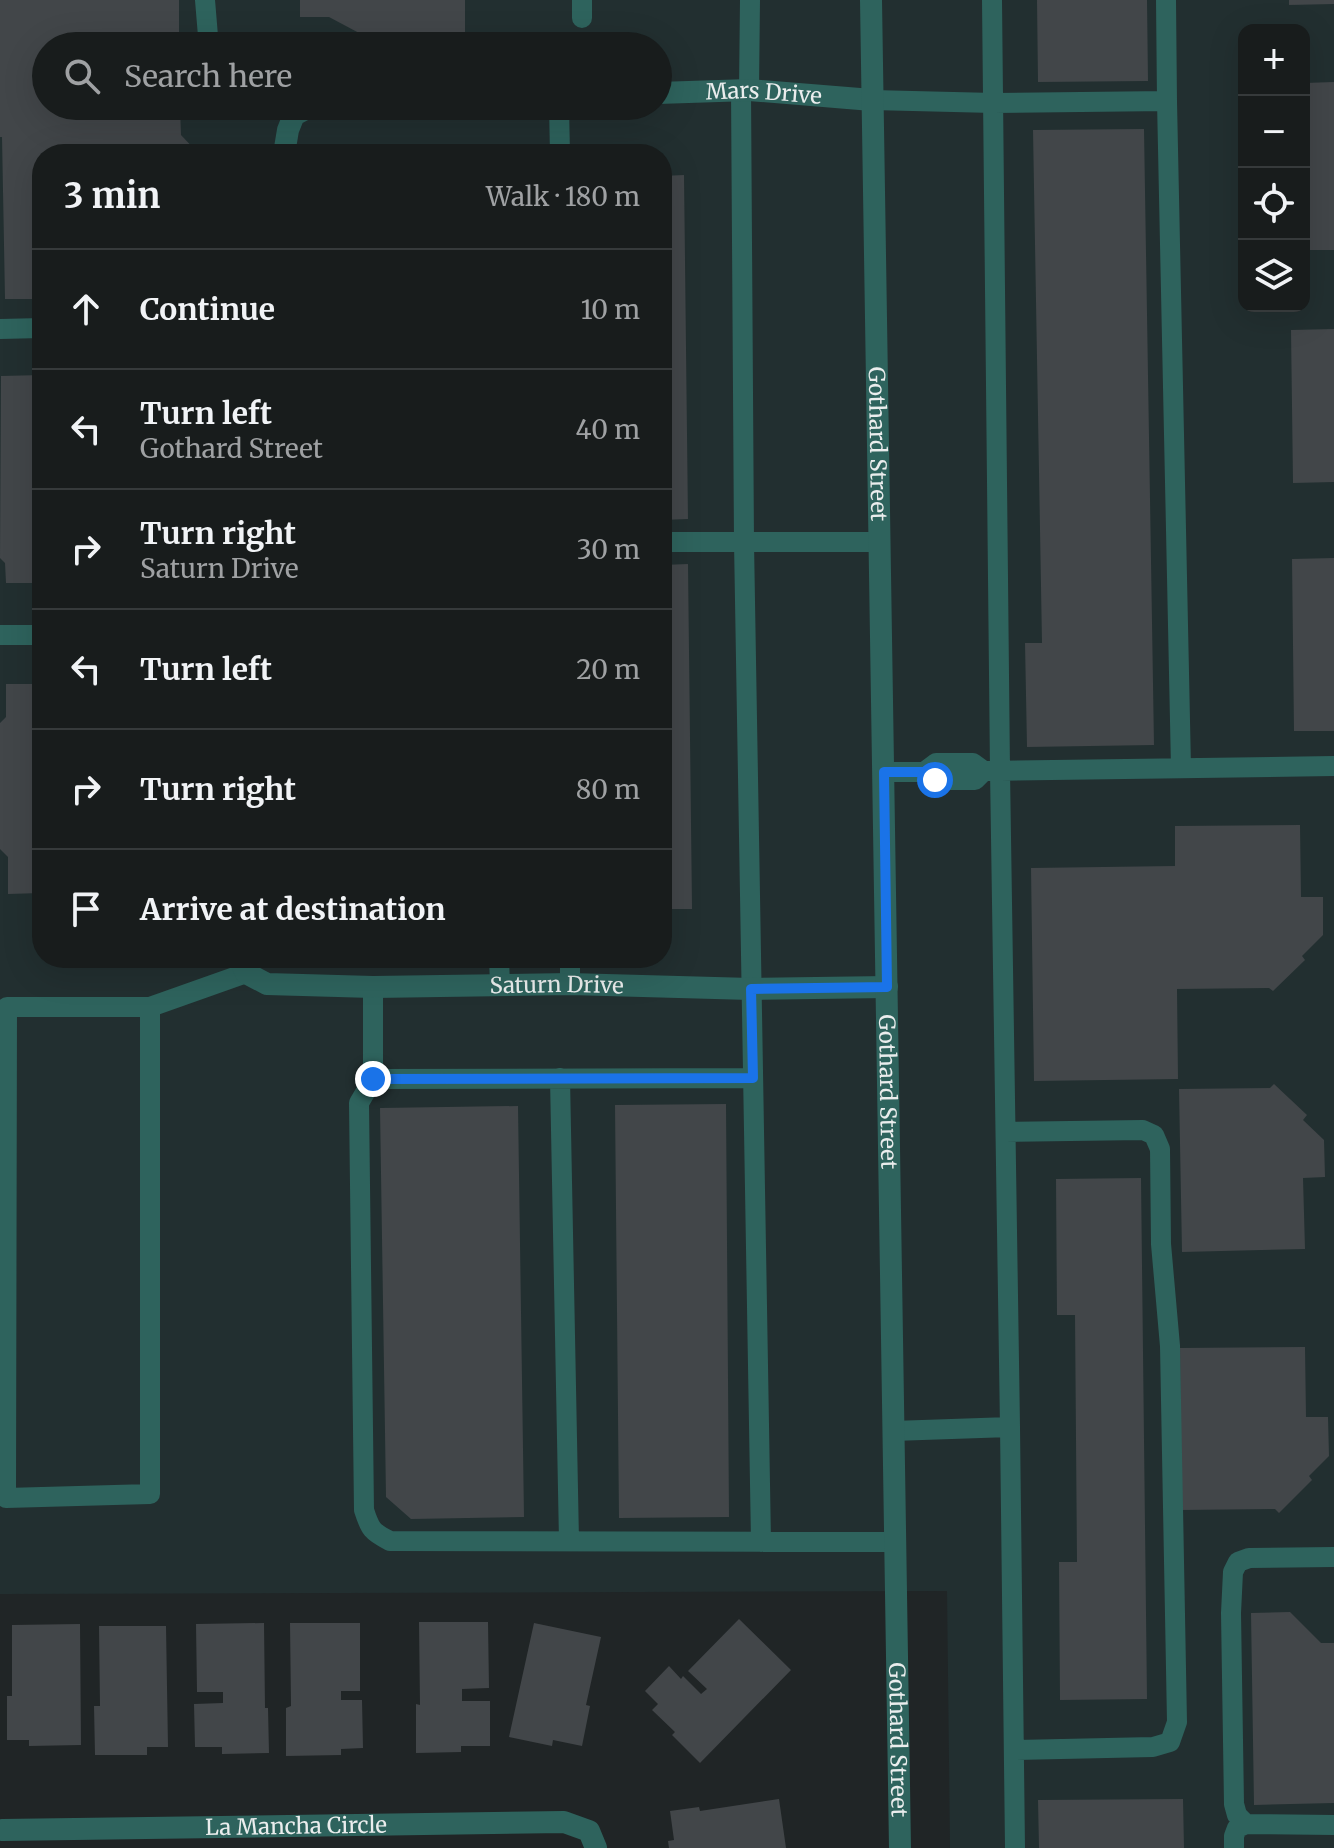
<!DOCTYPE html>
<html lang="en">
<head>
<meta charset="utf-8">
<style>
	body { margin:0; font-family:Merriweather,serif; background:#252929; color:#f1f3f6 }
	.controls { position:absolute; right:24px; top:24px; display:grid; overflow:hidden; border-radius:16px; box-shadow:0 8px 32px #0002 }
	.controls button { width:72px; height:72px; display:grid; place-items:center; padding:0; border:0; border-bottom:2px solid #363a3b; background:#181c1c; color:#f1f3f6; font:40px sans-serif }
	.stop { position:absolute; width:24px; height:24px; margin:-18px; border:6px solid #1a73e8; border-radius:50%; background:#fff }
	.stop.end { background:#1a73e8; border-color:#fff; box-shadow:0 2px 8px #0008 }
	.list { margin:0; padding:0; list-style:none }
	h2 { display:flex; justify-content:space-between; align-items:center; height:104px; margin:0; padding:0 32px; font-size:34px }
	h2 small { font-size:26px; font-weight:400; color:#9fa1a3 }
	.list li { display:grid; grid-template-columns:52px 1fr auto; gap:24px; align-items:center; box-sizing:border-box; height:120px; padding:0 32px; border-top:2px solid #363a3b }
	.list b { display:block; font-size:30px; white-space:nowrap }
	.list p { margin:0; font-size:26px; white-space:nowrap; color:#9fa1a3 }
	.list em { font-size:26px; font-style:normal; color:#9fa1a3 }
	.icon { flex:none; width:44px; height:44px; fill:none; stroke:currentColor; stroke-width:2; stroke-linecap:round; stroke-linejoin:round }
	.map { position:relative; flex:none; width:1334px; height:1848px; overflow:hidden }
	.search { position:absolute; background:#181c1c; box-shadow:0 8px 32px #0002; left:32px; top:32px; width:640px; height:88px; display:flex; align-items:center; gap:20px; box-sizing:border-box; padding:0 28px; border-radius:44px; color:#9fa1a3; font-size:30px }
	.panel { position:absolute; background:#181c1c; box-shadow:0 8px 32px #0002; left:32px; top:144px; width:640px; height:824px; border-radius:32px }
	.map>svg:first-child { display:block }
	.built { fill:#222f30; fill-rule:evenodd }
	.building { fill:#424649 }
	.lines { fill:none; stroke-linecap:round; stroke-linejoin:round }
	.service { stroke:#2e635d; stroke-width:20 }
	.minor { stroke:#2e635d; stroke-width:22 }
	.tertiary { stroke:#2e635d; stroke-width:22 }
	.route { stroke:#1a73e8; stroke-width:10 }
	.labels { text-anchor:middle; stroke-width:6; stroke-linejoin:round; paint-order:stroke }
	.street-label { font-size:22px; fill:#eaeded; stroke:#171b1c }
</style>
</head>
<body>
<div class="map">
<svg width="1334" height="1848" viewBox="0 0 1334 1848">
	<rect width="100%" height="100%" fill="#202526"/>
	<!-- built -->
	<path class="built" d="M 0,0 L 1334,0 L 1334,1848 L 950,1848 L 947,1591 L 0,1594 ZM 1244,30 L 1304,30 L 1304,306 L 1244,306 ZM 46,46 L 658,46 L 658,106 L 46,106 ZM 42,154 L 662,154 L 662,958 L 42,958 Z"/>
	<!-- building -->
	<path class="building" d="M 0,0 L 179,0 L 179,46 L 46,46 L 46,106 L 180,106 L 181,135 L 199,154 L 42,154 L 42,299 L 5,299 L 2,137 L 0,137 Z
		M 300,0 L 465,0 L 465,36 L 387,37 L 387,34 L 361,34 L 329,17 L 300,17 Z
		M 1037,0 L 1147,0 L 1148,81 L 1038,82 Z
		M 1289,0 L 1334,0 L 1334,4 L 1289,5 Z
		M 1334,82 L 1334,250 L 1304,250 L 1304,83 Z
		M 1144,129 L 1154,745 L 1027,747 L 1025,643 L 1042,643 L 1033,130 Z
		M 684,175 L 688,519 L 662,520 L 662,176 Z
		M 1334,329 L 1334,482 L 1293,483 L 1291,330 Z
		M 42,375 L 42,583 L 6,583 L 5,563 L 0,558 L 1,376 Z
		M 1334,558 L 1334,731 L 1294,731 L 1292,559 Z
		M 688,564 L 692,909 L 662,909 L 662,565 Z
		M 6,684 L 42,684 L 42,893 L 8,894 L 8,857 L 0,849 L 0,723 L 6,717 Z
		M 1300,825 L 1301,897 L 1323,897 L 1323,935 L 1302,956 L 1305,960 L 1273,991 L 1269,988 L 1177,989 L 1178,1079 L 1034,1081 L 1031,868 L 1175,866 L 1175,826 Z
		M 1274,1084 L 1307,1115 L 1303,1120 L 1324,1140 L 1325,1177 L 1303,1178 L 1305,1249 L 1182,1252 L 1179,1089 L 1270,1088 Z
		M 726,1104 L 729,1517 L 619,1518 L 615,1105 Z
		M 518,1106 L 524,1517 L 411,1519 L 386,1497 L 380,1108 Z
		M 1141,1178 L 1147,1699 L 1060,1700 L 1059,1562 L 1077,1562 L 1075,1315 L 1057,1315 L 1056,1179 Z
		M 1305,1347 L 1306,1417 L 1328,1417 L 1329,1456 L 1309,1476 L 1312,1480 L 1279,1513 L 1275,1509 L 1181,1510 L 1180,1348 Z
		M 1290,1612 L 1321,1643 L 1334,1643 L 1334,1803 L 1254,1805 L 1251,1613 Z
		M 739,1619 L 791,1670 L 700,1763 L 672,1735 L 675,1732 L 652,1710 L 658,1704 L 645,1691 L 669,1666 L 681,1679 L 683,1676 L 701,1694 L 707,1689 L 688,1671 Z
		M 419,1622 L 488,1622 L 489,1688 L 462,1689 L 462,1701 L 490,1701 L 490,1746 L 461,1746 L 461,1752 L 416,1753 L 416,1704 L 420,1705 Z
		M 264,1623 L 265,1708 L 268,1708 L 269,1753 L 222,1754 L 222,1747 L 195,1747 L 194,1704 L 223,1703 L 223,1692 L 197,1692 L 196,1624 Z
		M 290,1623 L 360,1623 L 360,1691 L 341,1691 L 341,1700 L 362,1700 L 363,1748 L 341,1749 L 341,1755 L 286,1756 L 286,1708 L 291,1706 Z
		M 534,1623 L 601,1637 L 586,1705 L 590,1706 L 582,1746 L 553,1740 L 552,1746 L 509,1737 Z
		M 80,1624 L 81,1745 L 29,1746 L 29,1740 L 7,1740 L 7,1696 L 12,1696 L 12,1625 Z
		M 99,1626 L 166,1626 L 168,1747 L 147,1747 L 147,1755 L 95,1755 L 94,1706 L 100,1706 Z
		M 779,1799 L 786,1848 L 669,1848 L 668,1841 L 674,1840 L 670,1811 L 699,1807 L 700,1811 Z
		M 1183,1799 L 1184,1848 L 1039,1848 L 1038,1800 Z"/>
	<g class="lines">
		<!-- service -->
		<path class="service" d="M 205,0 L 208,36 L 211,46
			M 582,0 L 582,18
			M 1166,0 L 1167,101 L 1181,768
			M 741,90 L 744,542 L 761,1542
			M 749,90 L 750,0
			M 872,100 L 994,103 L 1167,101
			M 559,106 L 560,154
			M 0,329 L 42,328
			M 662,542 L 880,542
			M 0,635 L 42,635
			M 884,772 L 924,772 L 936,763 L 973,763 L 984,771 L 1334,766
			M 924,772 L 935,780 L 975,780 L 984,771
			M 499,958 L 500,985
			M 570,958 L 570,984
			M 373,987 L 373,1079 L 359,1103 L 364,1510 C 370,1529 372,1532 390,1541 L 895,1542
			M 150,1007 L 7,1007 L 6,1498 L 150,1494 L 150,1007 L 246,973
			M 560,1078 L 569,1541
			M 373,1079 L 753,1078
			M 1006,1132 L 1143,1130 L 1154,1135 L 1160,1149 L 1161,1244 L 1170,1346 L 1177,1722 L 1170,1742 L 1153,1747 L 1014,1750
			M 1010,1427 L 1015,1848
			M 893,1431 L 1010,1427 L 1000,771 L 992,0
			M 1246,1824 L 1237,1815 L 1234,1804 L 1231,1613 L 1233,1572 L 1238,1562 L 1249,1558 L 1334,1557
			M 1234,1848 L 1234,1836 L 1237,1828 L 1246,1824 L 1334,1825"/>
		<!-- minor -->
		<g class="minor">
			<path id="s1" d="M 658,93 L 749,90 L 872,100"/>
			<path d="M 284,154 L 288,130 L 294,115 L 311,106"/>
			<path id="s2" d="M 239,958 L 246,973 L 267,984 L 373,987 L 570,984 L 751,989 L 887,987"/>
			<path id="s3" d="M 2,1830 L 564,1822 L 589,1831 L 596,1848"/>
		</g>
		<!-- tertiary -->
		<path class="tertiary" id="s4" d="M 871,0 L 900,1848"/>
	</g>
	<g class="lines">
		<!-- route -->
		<path class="route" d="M 373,1079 L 753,1078 L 751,989 L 887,987 L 884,772 L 924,772 L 935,780"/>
	</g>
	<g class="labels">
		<!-- street labels -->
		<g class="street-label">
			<text dy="8" stroke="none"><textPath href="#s1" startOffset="106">Mars Drive</textPath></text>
			<text dy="8" stroke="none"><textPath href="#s4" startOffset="444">Gothard Street</textPath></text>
			<text dy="8" stroke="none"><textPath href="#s2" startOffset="330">Saturn Drive</textPath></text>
			<text dy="8" stroke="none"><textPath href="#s4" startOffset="1092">Gothard Street</textPath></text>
			<text dy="8" stroke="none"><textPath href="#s4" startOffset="1740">Gothard Street</textPath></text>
			<text dy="8" stroke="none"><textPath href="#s3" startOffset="294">La Mancha Circle</textPath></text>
		</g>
	</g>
</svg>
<div class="controls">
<button>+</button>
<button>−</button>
<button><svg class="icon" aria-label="locate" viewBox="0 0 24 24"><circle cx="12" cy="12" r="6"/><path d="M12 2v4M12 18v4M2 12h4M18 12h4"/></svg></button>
<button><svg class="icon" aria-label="layers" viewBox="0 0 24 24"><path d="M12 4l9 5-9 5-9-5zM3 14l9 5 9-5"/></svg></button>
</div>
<div class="stop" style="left:935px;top:780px"></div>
<div class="stop end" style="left:373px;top:1079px"></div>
<div class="search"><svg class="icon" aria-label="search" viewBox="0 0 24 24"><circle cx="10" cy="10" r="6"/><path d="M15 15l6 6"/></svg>Search here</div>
<section class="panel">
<h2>3 min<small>Walk · 180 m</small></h2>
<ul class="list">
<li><svg class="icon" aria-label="ahead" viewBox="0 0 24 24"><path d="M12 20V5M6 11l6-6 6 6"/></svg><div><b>Continue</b></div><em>10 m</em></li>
<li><svg class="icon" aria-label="left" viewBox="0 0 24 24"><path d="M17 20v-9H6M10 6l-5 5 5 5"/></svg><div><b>Turn left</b><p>Gothard Street</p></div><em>40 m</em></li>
<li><svg class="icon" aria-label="right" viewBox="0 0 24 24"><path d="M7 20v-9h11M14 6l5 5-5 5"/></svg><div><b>Turn right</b><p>Saturn Drive</p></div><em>30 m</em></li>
<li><svg class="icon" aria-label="left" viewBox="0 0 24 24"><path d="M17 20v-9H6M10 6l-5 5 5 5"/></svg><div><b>Turn left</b></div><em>20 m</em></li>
<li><svg class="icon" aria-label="right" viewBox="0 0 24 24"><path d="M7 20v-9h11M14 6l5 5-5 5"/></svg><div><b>Turn right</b></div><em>80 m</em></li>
<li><svg class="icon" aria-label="arrive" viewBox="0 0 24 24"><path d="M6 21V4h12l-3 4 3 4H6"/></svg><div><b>Arrive at destination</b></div></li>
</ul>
</section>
</div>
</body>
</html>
